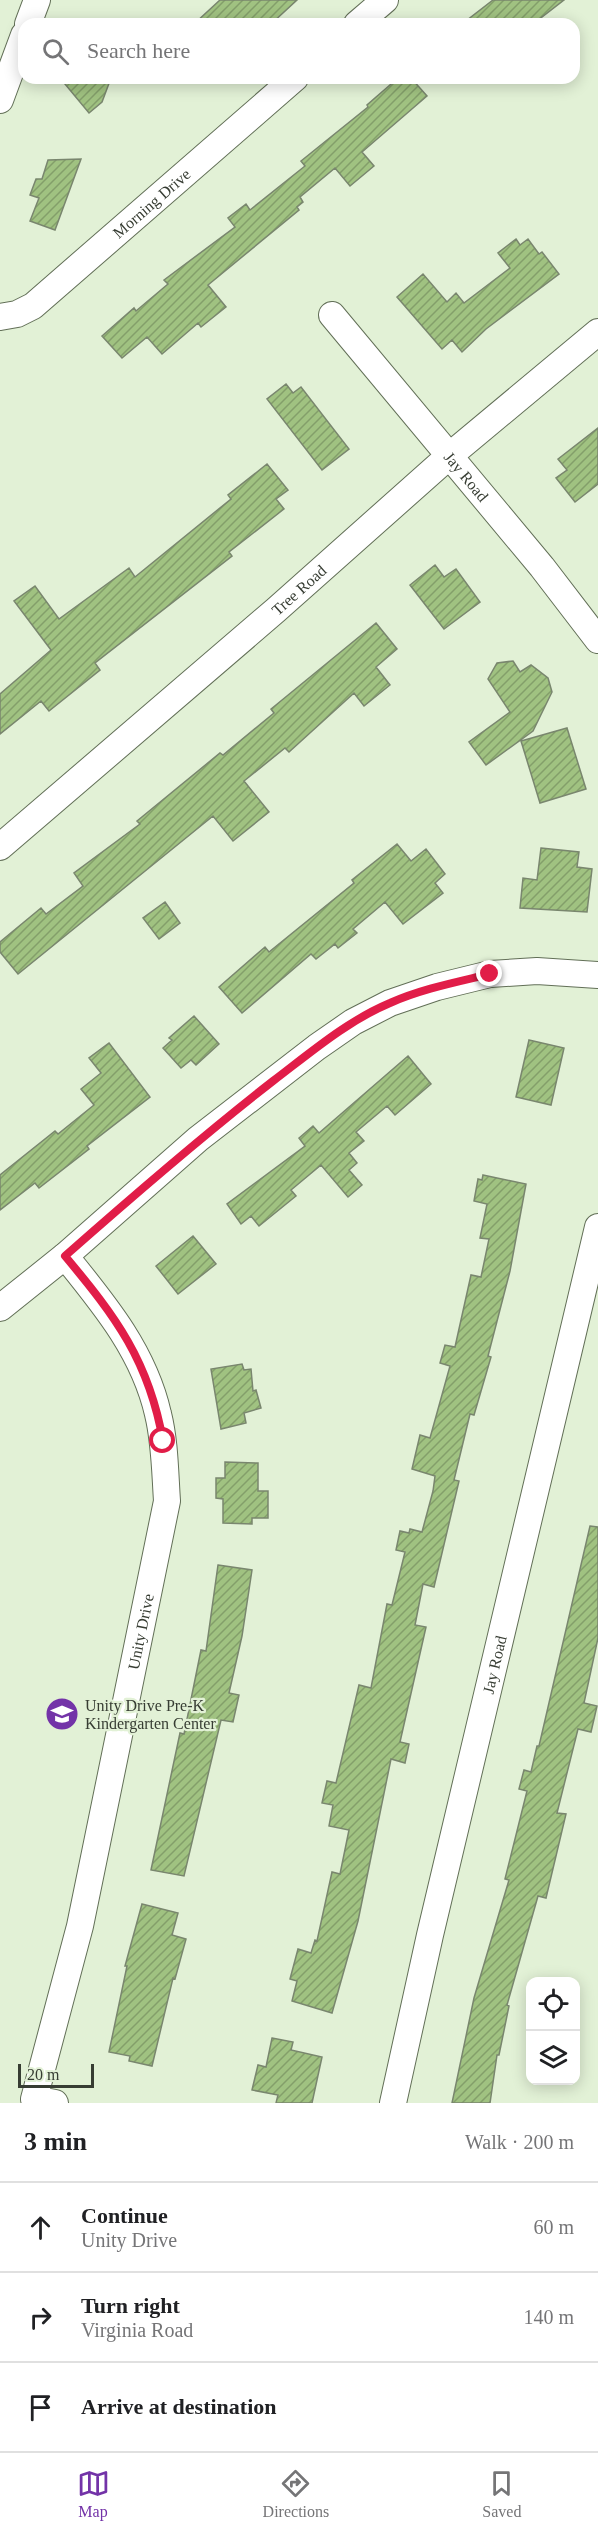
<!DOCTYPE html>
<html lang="en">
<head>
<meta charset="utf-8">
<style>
	body { margin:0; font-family:Georgia,serif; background:#f2f2f2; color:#202124 }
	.controls { position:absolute; right:18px; bottom:18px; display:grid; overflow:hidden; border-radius:12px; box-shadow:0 3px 15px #0003 }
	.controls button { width:54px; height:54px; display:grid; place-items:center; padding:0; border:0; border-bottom:2px solid #e0e0e0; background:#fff; color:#202124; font:30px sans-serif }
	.scale { position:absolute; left:18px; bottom:15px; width:76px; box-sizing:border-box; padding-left:6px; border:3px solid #373d33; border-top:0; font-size:16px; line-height:21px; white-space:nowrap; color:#373d33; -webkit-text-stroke:4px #e2f1d6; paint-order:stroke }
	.stop { position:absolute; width:18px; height:18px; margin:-14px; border:4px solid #e11d48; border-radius:50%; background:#fff }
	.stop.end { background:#e11d48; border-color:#fff; box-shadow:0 2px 6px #0008 }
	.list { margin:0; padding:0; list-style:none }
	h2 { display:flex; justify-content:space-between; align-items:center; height:78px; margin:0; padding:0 24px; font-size:26px }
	h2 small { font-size:20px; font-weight:400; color:#757577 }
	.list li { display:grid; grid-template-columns:39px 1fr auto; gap:18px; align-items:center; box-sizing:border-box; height:90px; padding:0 24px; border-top:2px solid #e0e0e0 }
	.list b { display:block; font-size:22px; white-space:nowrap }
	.list p { margin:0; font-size:20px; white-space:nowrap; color:#757577 }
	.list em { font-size:20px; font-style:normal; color:#757577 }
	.icon { flex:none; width:33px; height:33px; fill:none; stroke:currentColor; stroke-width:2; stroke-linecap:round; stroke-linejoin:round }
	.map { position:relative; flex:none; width:598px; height:2103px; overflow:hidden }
	.search { position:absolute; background:#fff; box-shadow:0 3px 15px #0003; left:18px; right:18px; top:18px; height:66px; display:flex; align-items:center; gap:15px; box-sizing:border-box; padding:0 21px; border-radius:18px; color:#757577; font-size:22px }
	.sheet { height:348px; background:#fff }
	nav { display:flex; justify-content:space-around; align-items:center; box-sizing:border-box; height:84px; border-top:2px solid #e0e0e0; background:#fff; font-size:16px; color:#757577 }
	nav a { display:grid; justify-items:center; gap:3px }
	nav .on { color:#7333a8 }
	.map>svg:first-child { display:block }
	.building { fill:url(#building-hatch); stroke:#79866e; stroke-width:1.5 }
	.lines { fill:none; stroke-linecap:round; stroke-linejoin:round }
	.minor-casing { stroke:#626f57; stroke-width:28 }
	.minor { stroke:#fff; stroke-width:26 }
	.route { stroke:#e11d48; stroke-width:8 }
	.labels { text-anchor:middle; stroke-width:4.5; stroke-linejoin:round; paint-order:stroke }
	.street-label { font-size:16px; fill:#373d33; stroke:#e2f1d6 }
	.poi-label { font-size:16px; fill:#373d33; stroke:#e2f1d6; text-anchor:start }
</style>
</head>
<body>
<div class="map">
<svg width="598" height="2103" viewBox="0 0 598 2103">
	<defs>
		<pattern id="building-hatch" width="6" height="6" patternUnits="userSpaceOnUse" patternTransform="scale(1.5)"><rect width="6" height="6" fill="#a0c281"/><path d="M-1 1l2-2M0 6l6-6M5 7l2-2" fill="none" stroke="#839f6a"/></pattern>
	</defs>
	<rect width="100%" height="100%" fill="#e2f1d6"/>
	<!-- building -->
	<path class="building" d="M 220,0 L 297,0 L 271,24 L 194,24 Z
		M 493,0 L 564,0 L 533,24 L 462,24 Z
		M 60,78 L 111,78 L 102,102 L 89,113 Z
		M 398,78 L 411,78 L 427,96 L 362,152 L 374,166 L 350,186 L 335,168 L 300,197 L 303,202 L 297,207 L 299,210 L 208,285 L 226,307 L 201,327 L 198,323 L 162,354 L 147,337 L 122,358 L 102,336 L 134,308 L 136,311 L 168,284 L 164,280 L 235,227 L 228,218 L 246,204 L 250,210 L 305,166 L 301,161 L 368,107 L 367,105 Z
		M 81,159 L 55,230 L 30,221 L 39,198 L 30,195 L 36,179 L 42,179 L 48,160 Z
		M 516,239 L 520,245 L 528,239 L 539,254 L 542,252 L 559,274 L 486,329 L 462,352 L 452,340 L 442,349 L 397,297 L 423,274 L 447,302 L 456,293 L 464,303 L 510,268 L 498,253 Z
		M 286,384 L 293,393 L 301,387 L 349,449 L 322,470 L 267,399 Z
		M 598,428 L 598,484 L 575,502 L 556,478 L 567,470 L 558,459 Z
		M 267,464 L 288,490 L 276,499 L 284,509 L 229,552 L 232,556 L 95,663 L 100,670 L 49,711 L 41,701 L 0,734 L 0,694 L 51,650 L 14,601 L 35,586 L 59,619 L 129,568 L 135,577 L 231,499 L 228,495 Z
		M 435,565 L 444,577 L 456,569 L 480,602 L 444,629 L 410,585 Z
		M 376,623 L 397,649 L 376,667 L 390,685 L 364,706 L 354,693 L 289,752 L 285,748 L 244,781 L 269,812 L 233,841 L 213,816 L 18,974 L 0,952 L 0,942 L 41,908 L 46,914 L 83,886 L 74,873 L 140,824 L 137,821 L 220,753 L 223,755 L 274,713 L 271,709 Z
		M 513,661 L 520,672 L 531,665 L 548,678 L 552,692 L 533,731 L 486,765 L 469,742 L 510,712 L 488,679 L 497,663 Z
		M 567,728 L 586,789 L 540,803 L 521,741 Z
		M 397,844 L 411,861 L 426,849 L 445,874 L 435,883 L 443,893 L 403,924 L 385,902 L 353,929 L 357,933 L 338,948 L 335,944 L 316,959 L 311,954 L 242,1013 L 219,987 L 265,947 L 269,952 L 354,883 L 352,880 Z
		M 541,848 L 579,852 L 577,867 L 592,869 L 587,912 L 520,908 L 523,878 L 537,880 Z
		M 165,902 L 180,923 L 159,939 L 143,918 Z
		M 194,1016 L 219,1044 L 196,1065 L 191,1060 L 181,1068 L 163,1048 L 172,1040 L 169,1038 Z
		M 529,1040 L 564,1048 L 551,1105 L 516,1097 Z
		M 109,1043 L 150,1097 L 87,1146 L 89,1149 L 39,1188 L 35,1183 L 0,1210 L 0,1175 L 55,1131 L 58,1134 L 94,1105 L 81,1089 L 101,1073 L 89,1058 Z
		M 408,1056 L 431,1084 L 395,1115 L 387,1106 L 356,1132 L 364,1141 L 349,1153 L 357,1163 L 349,1170 L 362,1185 L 348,1197 L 321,1165 L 291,1190 L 296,1196 L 259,1226 L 251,1216 L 241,1224 L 227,1204 L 305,1146 L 299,1138 L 313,1126 L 319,1133 Z
		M 483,1175 L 526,1184 L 510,1271 L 488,1356 L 491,1357 L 474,1415 L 470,1414 L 454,1480 L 459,1481 L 434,1587 L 423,1584 L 415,1625 L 426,1627 L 400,1742 L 409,1744 L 405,1763 L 391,1759 L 358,1921 L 332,2013 L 292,2001 L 297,1981 L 290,1979 L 298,1949 L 311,1953 L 315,1940 L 317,1941 L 332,1872 L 340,1874 L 349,1830 L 329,1826 L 333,1805 L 322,1803 L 327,1781 L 336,1783 L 359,1685 L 371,1688 L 387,1604 L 392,1605 L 405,1552 L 396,1550 L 400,1531 L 409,1533 L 410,1529 L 422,1532 L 433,1491 L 435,1476 L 412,1469 L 420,1435 L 430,1438 L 450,1366 L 440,1363 L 445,1345 L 455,1347 L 471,1275 L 481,1277 L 489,1239 L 480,1238 L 487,1204 L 474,1201 L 478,1179 L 482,1180 Z
		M 193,1236 L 216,1264 L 178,1294 L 156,1266 Z
		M 242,1364 L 244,1370 L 251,1369 L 253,1391 L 256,1390 L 261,1408 L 244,1413 L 246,1423 L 221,1429 L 211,1369 Z
		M 225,1462 L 258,1463 L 258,1491 L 268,1491 L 268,1518 L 252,1518 L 252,1524 L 223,1523 L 223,1499 L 216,1498 L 216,1478 L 225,1478 Z
		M 590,1526 L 598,1527 L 598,1638 L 584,1703 L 597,1706 L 591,1732 L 578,1729 L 557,1813 L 566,1814 L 546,1898 L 538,1896 L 507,2005 L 509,2006 L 499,2055 L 497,2055 L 490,2103 L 452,2103 L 474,1998 L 509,1880 L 505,1879 L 527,1791 L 519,1789 L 524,1770 L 531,1772 L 537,1746 L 539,1746 Z
		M 218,1565 L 252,1570 L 242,1636 L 229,1693 L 239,1695 L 233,1722 L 221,1720 L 184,1876 L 151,1870 L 180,1733 L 184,1734 L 201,1650 L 206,1651 Z
		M 142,1904 L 178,1913 L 172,1935 L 186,1939 L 175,1979 L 173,1978 L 152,2066 L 129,2061 L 130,2056 L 109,2052 L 127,1966 L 125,1966 Z
		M 272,2038 L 293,2042 L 291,2050 L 322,2057 L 312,2103 L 276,2103 L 278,2095 L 252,2090 L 258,2065 L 266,2067 Z"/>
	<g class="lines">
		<!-- minor casing -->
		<g class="minor-casing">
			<g id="minor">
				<path d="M 28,24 L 37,0"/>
				<path d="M 357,24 L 385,0"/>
				<path d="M 0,100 L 24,35"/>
				<path id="s1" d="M 332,315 L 542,567 L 598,640"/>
				<path id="s2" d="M 0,317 L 17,314 L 33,306 L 295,78"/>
				<path id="s3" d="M 0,847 L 276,610 L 448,457 L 598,332"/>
				<path d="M 0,1308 L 65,1256 L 198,1139 L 317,1047 L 353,1022 L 390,1003 L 437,987 L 490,974 L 537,971 L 598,975"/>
				<path id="s4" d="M 55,2103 L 34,2099 L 80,1926 L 167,1501 C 165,1472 165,1442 158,1414 C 144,1352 104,1304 65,1256"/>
				<path id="s5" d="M 393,2103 L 430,1935 L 598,1227"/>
			</g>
		</g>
		<!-- minor -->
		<use href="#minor" class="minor"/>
	</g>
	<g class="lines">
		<!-- route -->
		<path class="route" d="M 163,1441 C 149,1361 116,1317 65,1256 C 133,1196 201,1137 273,1081 C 310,1053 347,1021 390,1003 C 421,989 457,982 490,974"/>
	</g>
	<!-- icons -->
	<defs>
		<g id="school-disc" transform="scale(1.725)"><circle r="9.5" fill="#7333a8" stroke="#e2f1d6"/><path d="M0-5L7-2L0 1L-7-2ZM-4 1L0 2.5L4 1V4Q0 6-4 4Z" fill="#fff"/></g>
	</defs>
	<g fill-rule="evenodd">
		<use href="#school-disc" x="62" y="1714"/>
	</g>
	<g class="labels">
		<!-- street labels -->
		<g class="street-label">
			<text dy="6" stroke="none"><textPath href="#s2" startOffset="192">Morning Drive</textPath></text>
			<text dy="6" stroke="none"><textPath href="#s1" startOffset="210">Jay Road</textPath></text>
			<text dy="6" stroke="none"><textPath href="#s3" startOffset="394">Tree Road</textPath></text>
			<text dy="6" stroke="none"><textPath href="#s4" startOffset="501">Unity Drive</textPath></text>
			<text dy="6" stroke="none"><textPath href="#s5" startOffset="450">Jay Road</textPath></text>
		</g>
		<!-- poi labels -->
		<g class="poi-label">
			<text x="85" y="1711">Unity Drive Pre-K<tspan x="85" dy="18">Kindergarten Center</tspan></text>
		</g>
	</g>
</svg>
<div class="controls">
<button><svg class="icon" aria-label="locate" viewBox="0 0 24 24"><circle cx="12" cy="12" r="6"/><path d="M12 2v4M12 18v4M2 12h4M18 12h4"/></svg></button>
<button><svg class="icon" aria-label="layers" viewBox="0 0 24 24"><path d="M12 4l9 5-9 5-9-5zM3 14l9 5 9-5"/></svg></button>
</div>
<div class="scale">20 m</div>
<div class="stop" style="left:163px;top:1441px"></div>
<div class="stop end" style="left:490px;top:974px"></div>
<div class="search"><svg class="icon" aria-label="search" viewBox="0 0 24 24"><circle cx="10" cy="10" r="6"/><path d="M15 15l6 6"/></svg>Search here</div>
</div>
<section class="sheet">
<h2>3 min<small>Walk · 200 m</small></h2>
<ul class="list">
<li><svg class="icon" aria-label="ahead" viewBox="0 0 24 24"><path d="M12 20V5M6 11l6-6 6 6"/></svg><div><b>Continue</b><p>Unity Drive</p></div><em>60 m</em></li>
<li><svg class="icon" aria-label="right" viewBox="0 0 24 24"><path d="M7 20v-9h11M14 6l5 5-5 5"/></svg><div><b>Turn right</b><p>Virginia Road</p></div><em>140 m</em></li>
<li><svg class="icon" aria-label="arrive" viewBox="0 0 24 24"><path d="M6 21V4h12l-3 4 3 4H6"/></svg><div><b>Arrive at destination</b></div></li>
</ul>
</section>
<nav>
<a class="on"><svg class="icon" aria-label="map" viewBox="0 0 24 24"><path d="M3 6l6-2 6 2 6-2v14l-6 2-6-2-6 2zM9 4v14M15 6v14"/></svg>Map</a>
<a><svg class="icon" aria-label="directions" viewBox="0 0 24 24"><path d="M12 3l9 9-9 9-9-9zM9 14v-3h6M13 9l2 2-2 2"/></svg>Directions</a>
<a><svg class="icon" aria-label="saved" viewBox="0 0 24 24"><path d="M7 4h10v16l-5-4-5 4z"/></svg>Saved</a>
</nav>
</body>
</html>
